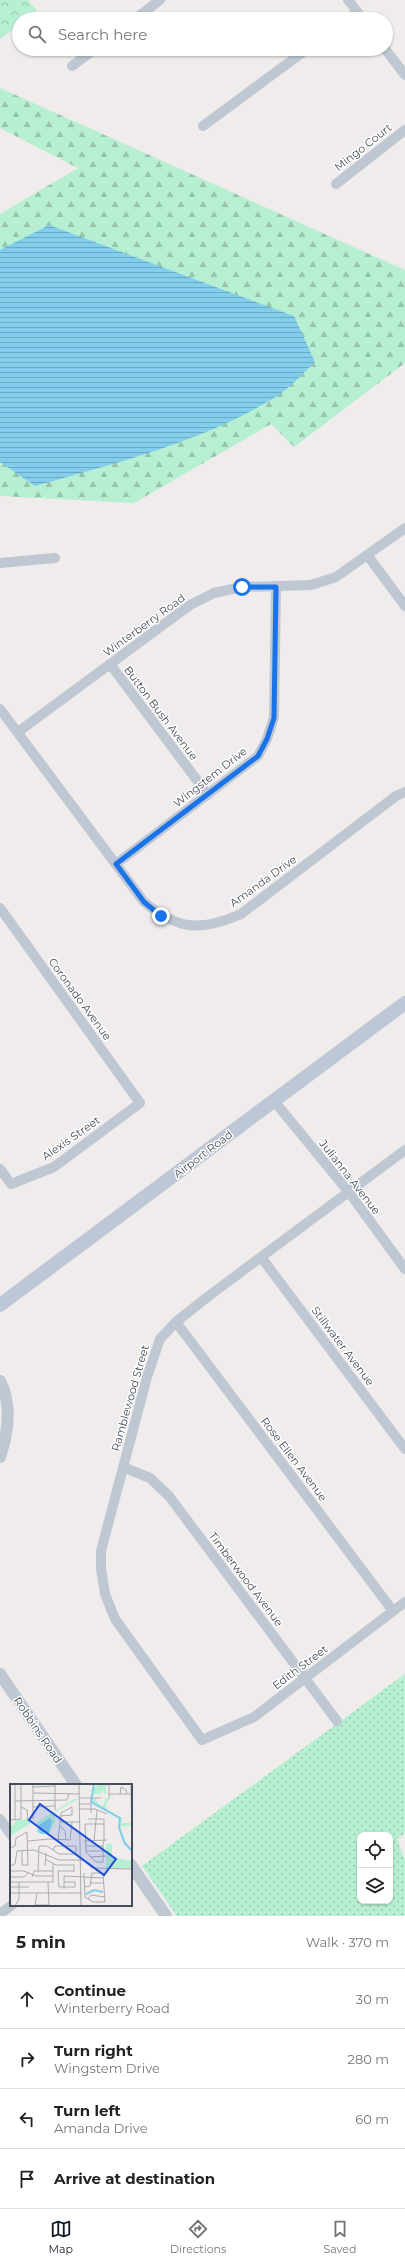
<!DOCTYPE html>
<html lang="en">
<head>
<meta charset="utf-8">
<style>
	body { margin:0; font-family:Montserrat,sans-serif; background:#f2f2f2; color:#222 }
	.controls { position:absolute; right:12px; bottom:12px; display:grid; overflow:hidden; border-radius:8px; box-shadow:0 1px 3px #0004 }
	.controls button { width:36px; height:36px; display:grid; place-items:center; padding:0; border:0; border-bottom:1px solid #e0e0e0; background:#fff; color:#222; font:20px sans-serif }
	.stop { position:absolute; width:12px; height:12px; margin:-9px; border:3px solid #1a73e8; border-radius:50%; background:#fff }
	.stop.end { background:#1a73e8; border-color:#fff; box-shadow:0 1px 4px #0008 }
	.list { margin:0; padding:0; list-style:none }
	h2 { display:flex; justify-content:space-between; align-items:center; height:52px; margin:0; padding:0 16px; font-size:17px }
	h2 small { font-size:13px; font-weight:400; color:#767676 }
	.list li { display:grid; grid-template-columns:26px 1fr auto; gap:12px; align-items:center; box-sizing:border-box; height:60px; padding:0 16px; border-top:1px solid #e0e0e0 }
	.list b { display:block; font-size:15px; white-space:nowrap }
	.list p { margin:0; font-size:13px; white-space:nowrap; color:#767676 }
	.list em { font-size:13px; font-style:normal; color:#767676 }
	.icon { flex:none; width:22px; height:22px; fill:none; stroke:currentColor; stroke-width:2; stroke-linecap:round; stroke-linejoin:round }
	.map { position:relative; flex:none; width:405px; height:1916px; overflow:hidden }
	.search { position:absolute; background:#fff; box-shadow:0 1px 3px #0004; left:12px; right:12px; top:12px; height:44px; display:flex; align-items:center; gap:10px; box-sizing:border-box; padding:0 14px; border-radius:22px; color:#767676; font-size:15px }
	.sheet { height:292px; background:#fff }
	nav { display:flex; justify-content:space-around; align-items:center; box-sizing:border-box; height:56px; border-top:1px solid #e0e0e0; background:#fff; font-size:11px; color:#767676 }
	nav a { display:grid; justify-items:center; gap:2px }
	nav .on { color:#111827 }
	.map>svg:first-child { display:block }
	.grass { fill:url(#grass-dots); fill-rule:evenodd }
	.forest { fill:url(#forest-firs) }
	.park { fill:url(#park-crowns) }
	.water { fill:url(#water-rules) }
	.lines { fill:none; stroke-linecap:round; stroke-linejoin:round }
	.minor { stroke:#bec7d2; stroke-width:10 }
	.tertiary { stroke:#bec7d2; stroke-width:12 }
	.secondary { stroke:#bdc7d6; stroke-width:14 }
	.route { stroke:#1a73e8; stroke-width:5 }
	.labels { text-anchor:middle; stroke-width:3; stroke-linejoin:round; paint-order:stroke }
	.street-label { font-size:11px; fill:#444d59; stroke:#fff }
	.inset-river { fill:none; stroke:#83ceed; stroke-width:2 }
	.inset-road { fill:none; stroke:#abacb1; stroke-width:1 }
	.view { fill:#1d4ed8; fill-opacity:0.15; stroke:#1d4ed8; stroke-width:2 }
	.inset-edge { fill:none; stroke:#444d59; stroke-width:2 }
</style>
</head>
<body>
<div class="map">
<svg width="405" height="1916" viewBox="0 0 405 1916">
	<defs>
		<pattern id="grass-dots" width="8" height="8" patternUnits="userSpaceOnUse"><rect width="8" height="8" fill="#b7efd2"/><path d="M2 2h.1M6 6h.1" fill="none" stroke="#96c4ad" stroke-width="1.8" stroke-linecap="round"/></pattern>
		<pattern id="forest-firs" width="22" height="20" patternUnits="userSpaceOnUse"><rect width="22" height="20" fill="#b7efd2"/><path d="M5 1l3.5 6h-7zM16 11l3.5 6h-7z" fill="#96c4ad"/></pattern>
		<pattern id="park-crowns" width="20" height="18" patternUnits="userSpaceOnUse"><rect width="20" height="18" fill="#b7efd2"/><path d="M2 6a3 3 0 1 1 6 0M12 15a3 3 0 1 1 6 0" fill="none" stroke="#96c4ad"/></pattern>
		<pattern id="water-rules" width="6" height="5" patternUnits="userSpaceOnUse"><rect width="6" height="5" fill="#83ceed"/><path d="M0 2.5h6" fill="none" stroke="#6da9c3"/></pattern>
	</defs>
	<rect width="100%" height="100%" fill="#efeceb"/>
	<!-- grass -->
	<path class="grass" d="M 405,1674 L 405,1833 L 397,1839 L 405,1860 L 405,1916 L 177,1916 L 142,1866 ZM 360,1835 L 390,1835 L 390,1901 L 360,1901 Z"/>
	<!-- forest -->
	<path class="forest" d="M 0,88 L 405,270 L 405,363 L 294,447 L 271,424 L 134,503 L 0,496 L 0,214 L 78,168 L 0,128 Z"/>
	<!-- park -->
	<path class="park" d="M 0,0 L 28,0 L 37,11 L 27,19 L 19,19 L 19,25 L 0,39 Z"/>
	<!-- water -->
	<path class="water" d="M 49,225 L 294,316 L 315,362 C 302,374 289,389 274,398 C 204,441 113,464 35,486 L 0,462 L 0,250 Z"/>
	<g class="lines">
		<!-- minor -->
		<path class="minor" d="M 348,0 L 363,19
			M 135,19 L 160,0
			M 347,19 L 357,12
			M 385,49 L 405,75
			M 72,66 L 95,49
			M 203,126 L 307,49
			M 336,184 L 405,130
			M 368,556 L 405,606
			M 0,563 L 55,558
			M 110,664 L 208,795
			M 0,709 L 144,902 C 178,930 200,932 241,914 L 396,796 L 405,792
			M 18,732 L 190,605 L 214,593 L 242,587 L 311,585 L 336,577 L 405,528
			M 116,864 L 258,756 L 267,739 L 274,717 L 276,587
			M 0,908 L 140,1103 L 54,1167 L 11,1184 L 0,1169
			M 274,1101 L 348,1191 L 405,1269
			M 405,1150 L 206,1298 L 176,1322 L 160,1339 L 147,1377 L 101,1551 L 101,1569 L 105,1594 L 115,1619 L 202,1740 L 254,1717 L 405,1602
			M 261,1257 L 405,1449
			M 176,1322 L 393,1611
			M 123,1467 L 150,1478 L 169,1496 L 337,1721
			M 0,1819 L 11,1835
			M 0,1914 L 12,1905"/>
		<!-- tertiary -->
		<path class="tertiary" d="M 0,1381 C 12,1404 8,1433 0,1457
			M 0,1674 L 76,1785
			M 131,1865 L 166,1916"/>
		<!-- secondary -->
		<path class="secondary" d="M 0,1305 L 405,1003"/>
	</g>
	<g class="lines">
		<!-- route -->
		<path class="route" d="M 161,916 L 144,902 L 116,864 L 258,756 L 267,739 L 274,718 L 276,587 L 242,587"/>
	</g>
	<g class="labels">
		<!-- street labels -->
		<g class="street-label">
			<text transform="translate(363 147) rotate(-38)" y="4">Mingo Court</text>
			<text transform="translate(144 625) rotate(-36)" y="4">Winterberry Road</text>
			<text transform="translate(161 713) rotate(53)" y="4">Button Bush Avenue</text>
			<text transform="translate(210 777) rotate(-38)" y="4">Wingstem Drive</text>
			<text transform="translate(263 881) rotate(-36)" y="4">Amanda Drive</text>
			<text transform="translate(80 999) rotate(54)" y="4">Coronado Avenue</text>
			<text transform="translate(71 1138) rotate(-35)" y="4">Alexis Street</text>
			<text transform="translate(203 1154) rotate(-37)" y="4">Airport Road</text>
			<text transform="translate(350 1177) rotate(52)" y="4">Julianna Avenue</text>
			<text transform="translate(343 1346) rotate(53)" y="4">Stillwater Avenue</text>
			<text transform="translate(130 1398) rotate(-74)" y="4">Ramblewood Street</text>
			<text transform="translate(294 1459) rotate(53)" y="4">Rose Ellen Avenue</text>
			<text transform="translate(246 1579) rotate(53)" y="4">Timberwood Avenue</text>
			<text transform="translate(300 1667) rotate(-37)" y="4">Edith Street</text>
			<text transform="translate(38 1730) rotate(56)" y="4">Robbins Road</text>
		</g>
	</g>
	<!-- overview -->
	<g transform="translate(10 1784)">
		<rect width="122" height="122" fill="#efeceb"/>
		<path d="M 96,60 L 102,60 L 102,73 L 122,77 L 122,84 L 96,84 Z" fill="#b7efd2"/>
		<path d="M 90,0 L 96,0 L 96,10 L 94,10 L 93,5 L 90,10 L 83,10 L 82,6 L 70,13 ZM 96,14 L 101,14 L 96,19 L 97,26 L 112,34 L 111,39 L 121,39 L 121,41 L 110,43 L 118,63 L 122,66 L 122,77 L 122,68 L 114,60 L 109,43 L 109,34 L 81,18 L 81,15 L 86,15 L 88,20 L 93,22 ZM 64,15 L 69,15 L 45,28 L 45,38 L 38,51 L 27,48 L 27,38 L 21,42 Z" fill="#b7efd2"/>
		<path d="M 20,35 L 20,40 L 0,52 L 0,41 L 5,41 L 5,36 Z" fill="#b7efd2"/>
		<path d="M 40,34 L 42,37 L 39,49 L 31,50 L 28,48 L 29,41 Z" fill="#83ceed"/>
		<path class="inset-river" d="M 84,0 L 81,18 L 110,34 L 109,43 L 114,58 L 122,67 L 122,83M 76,110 L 84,106 L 93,108"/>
		<path class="inset-road" d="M 5,0 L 5,36M 23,0 L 23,35M 45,0 L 45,26M 69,0 L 71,122M 121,2 L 122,60M 23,3 L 45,2M 23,9 L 69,10M 99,10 L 121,10M 110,10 L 111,3 L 116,6 L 117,10M 69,14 L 91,14M 99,14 L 99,0M 5,17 L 57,16 L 59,10M 69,20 L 81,20 L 81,29M 11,23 L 17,26 L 18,37M 23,23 L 45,22M 69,25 L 85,25 L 97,30M 78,35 L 94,35 L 94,56 L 93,62 L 93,78 L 86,78 L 76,68 L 75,40 L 94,40M 0,36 L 11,35 L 11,0M 51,38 L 70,38M 50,42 L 55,47 L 56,56M 39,55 L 60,56 L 62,38M 18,57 L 39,55M 48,57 L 51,29 L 62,23 L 62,31 L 51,32M 74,57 L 97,56M 84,57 L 87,26M 76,62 L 93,62M 0,64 L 5,62 L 6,54 L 17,48 L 18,81 L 12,81 L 12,66M 76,67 L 93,67M 80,73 L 96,72M 35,75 L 46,81 L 64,81 L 64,88M 0,82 L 5,80 L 7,67 L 24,66 L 49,76 L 73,76 L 82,84 L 122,85M 35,82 L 36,69M 0,87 L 14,87 L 26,92 L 43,92M 28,87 L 29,62 L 37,62 L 49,70 L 66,70 L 66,62 L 45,62 L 43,66M 0,93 L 14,93 L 18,89M 22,93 L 24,87 L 43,87M 0,98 L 43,98 L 43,80M 54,98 L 65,98 L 65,103 L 49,103 L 48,87 L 64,87M 80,99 L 94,99M 0,103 L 19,103M 75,103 L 80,102 L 82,89 L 93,89 L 95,118 L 83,118 L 75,113 L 75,111 L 74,92 L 74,90 L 75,89M 54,105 L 54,92 L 94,94M 0,109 L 72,109M 27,109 L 25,121 L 39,121 L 38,98M 78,115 L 81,111 L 95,113M 5,122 L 9,115 L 9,98"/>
		<path class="view" d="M 30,20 L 106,75 L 94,91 L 19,36 Z"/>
		<rect width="122" height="122" class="inset-edge"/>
	</g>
</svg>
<div class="controls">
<button><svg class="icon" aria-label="locate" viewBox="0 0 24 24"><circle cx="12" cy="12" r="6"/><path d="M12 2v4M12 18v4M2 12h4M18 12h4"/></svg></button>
<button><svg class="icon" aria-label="layers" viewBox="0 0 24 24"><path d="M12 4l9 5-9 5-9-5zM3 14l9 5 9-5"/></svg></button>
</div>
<div class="stop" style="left:242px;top:587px"></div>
<div class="stop end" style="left:161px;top:916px"></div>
<div class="search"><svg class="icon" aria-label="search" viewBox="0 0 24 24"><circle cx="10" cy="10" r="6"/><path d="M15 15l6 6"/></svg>Search here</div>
</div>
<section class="sheet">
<h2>5 min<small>Walk · 370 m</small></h2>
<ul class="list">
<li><svg class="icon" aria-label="ahead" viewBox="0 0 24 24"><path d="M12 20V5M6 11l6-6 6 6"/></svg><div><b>Continue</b><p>Winterberry Road</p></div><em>30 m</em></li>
<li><svg class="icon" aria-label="right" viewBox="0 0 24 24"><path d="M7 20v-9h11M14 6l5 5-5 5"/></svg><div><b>Turn right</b><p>Wingstem Drive</p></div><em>280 m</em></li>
<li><svg class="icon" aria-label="left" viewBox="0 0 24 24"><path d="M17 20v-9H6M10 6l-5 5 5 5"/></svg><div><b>Turn left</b><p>Amanda Drive</p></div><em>60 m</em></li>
<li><svg class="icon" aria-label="arrive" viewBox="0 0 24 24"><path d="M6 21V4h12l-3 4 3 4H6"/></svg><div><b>Arrive at destination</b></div></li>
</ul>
</section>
<nav>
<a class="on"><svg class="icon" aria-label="map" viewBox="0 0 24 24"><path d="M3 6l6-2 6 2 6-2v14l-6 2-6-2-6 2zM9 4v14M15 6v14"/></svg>Map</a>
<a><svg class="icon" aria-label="directions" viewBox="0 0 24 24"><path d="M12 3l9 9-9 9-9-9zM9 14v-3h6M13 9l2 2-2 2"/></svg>Directions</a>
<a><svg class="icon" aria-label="saved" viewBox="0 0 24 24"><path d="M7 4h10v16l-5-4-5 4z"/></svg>Saved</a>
</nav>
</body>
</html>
